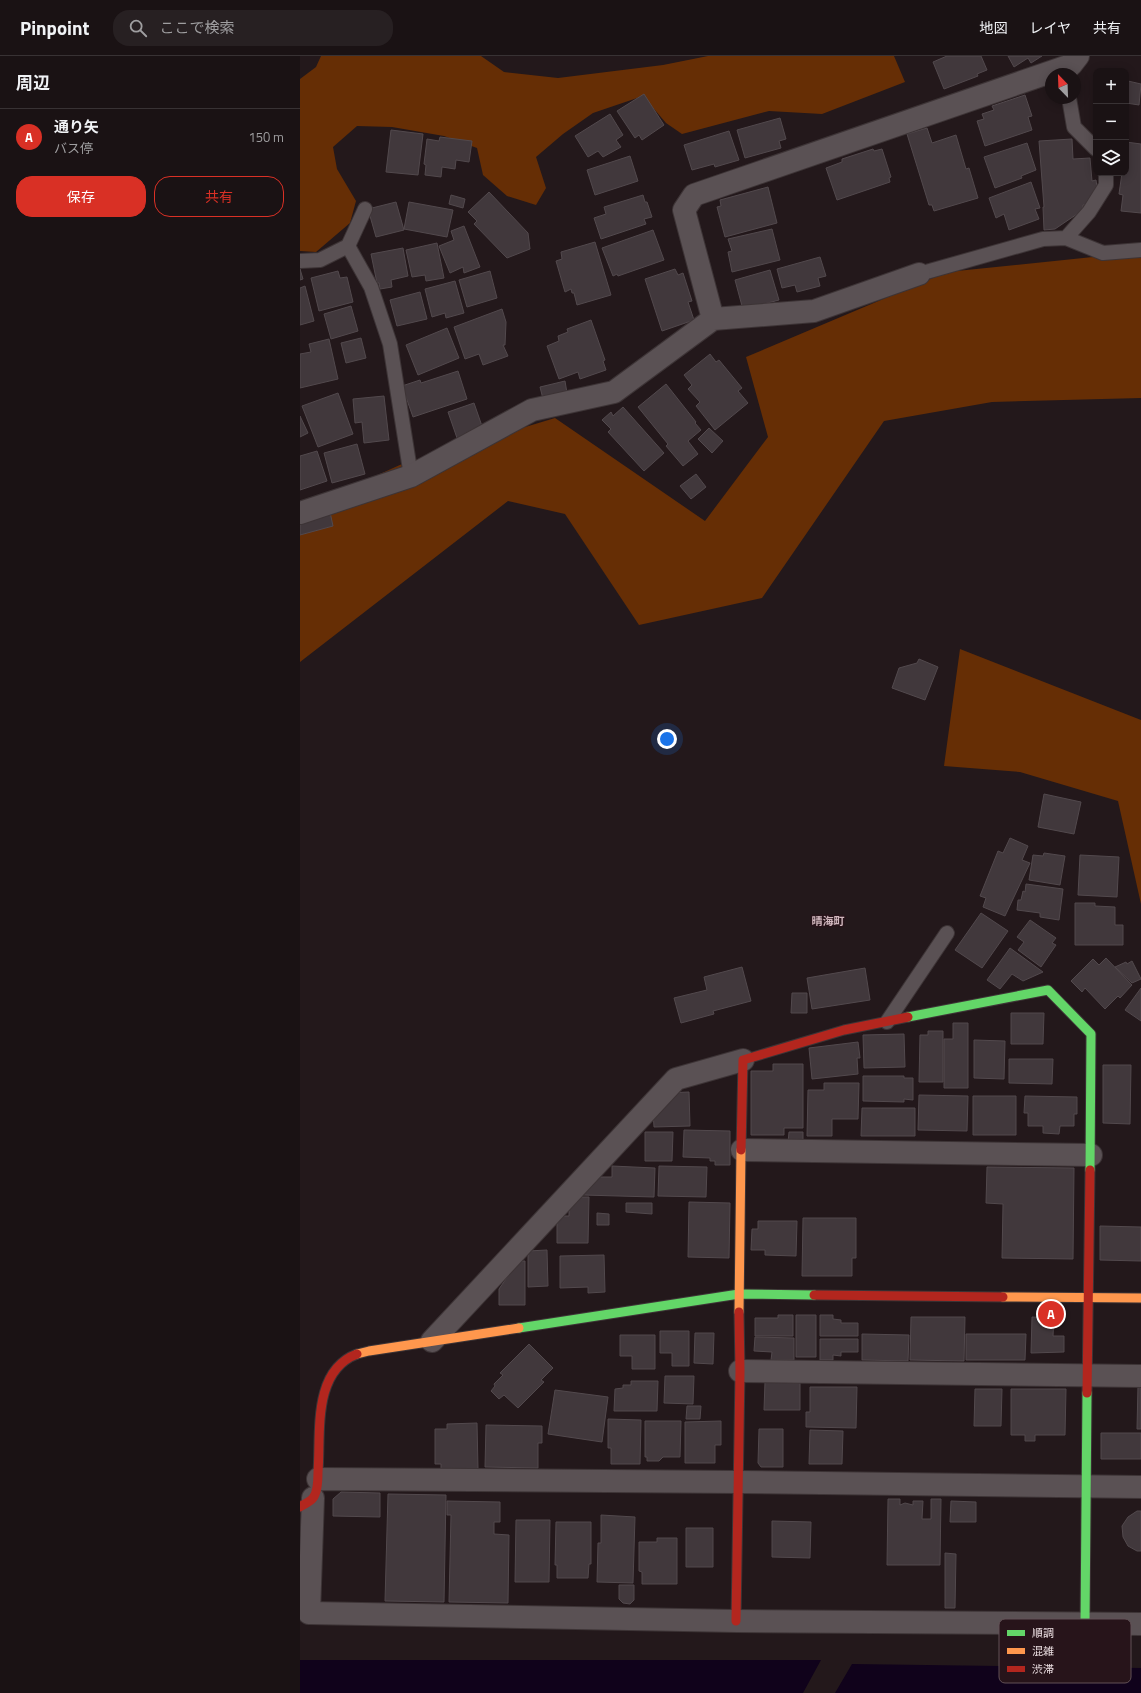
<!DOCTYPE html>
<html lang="ja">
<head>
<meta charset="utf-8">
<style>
	body { margin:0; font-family:"Titillium Web","Noto Sans JP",sans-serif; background:#272022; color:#f1f3f6 }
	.controls { position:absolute; right:12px; top:12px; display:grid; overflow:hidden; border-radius:8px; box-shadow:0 2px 10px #0003 }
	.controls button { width:36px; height:36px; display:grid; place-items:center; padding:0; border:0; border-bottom:1px solid #383234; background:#1a1214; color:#f1f3f6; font:20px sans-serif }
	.compass { position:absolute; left:745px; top:12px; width:36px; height:36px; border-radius:50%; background:#1a1214; box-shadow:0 2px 10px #0003; rotate:337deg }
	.you { position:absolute; left:367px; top:683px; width:14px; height:14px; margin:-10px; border:3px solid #fff; border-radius:50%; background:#1a73e8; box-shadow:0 0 0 6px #1a73e833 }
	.badge { display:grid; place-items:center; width:26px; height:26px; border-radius:50%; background:#d93025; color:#fff; font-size:13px; font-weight:700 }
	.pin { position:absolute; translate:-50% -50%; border:2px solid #fff; box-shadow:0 1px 4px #0006 }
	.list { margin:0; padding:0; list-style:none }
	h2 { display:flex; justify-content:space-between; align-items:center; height:52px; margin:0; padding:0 16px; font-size:17px }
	h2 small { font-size:13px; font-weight:400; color:#9f9ea0 }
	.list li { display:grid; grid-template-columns:26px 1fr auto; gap:12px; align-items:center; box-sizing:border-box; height:56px; padding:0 16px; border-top:1px solid #383234 }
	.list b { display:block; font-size:15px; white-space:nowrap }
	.list p { margin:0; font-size:13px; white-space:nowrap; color:#9f9ea0 }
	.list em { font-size:13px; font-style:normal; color:#9f9ea0 }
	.actions { display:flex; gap:8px; padding:12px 16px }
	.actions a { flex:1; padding:9px 0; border:1px solid #d93025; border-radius:16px; text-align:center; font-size:14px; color:#d93025 }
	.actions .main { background:#d93025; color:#fff }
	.icon { flex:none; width:22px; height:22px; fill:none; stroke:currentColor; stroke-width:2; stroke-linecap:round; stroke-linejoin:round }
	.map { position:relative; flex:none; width:841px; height:1637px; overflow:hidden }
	header { display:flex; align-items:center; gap:24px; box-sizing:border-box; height:56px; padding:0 20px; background:#1a1214; border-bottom:1px solid #383234 }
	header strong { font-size:19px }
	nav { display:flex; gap:22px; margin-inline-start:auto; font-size:14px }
	.search { width:280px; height:36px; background:#272022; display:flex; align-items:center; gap:10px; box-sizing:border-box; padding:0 14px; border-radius:16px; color:#9f9ea0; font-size:15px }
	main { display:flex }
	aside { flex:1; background:#1a1214 }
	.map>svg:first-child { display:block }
	.forest { fill:#662e05 }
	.water { fill:#10021b }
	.building { fill:#41383c; stroke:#52494d }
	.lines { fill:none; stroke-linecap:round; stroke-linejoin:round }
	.lane-casing { stroke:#3d3436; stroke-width:16 }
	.street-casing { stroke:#3d3436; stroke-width:24 }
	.fast-casing { stroke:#3d3436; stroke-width:11 }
	.slow-casing { stroke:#3d3436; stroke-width:11 }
	.jam-casing { stroke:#3d3436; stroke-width:11 }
	.lane { stroke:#5a5154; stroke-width:14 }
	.street { stroke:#5a5154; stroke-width:22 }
	.fast { stroke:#63d668; stroke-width:9 }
	.slow { stroke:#ff974d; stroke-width:9 }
	.jam { stroke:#b3261e; stroke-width:9 }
	.labels { text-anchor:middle; stroke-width:3.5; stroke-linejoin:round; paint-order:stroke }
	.neighbourhood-label { font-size:11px; font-weight:bold; fill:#d1b7be; stroke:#27141a }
	.key { fill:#27141a; stroke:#625156; stroke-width:1 }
	.key-label { font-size:11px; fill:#ecdfe2 }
</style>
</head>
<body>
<header>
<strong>Pinpoint</strong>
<div class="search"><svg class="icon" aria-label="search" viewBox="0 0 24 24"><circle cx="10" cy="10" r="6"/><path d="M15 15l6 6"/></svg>ここで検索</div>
<nav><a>地図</a><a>レイヤ</a><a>共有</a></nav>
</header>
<main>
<aside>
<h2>周辺<small></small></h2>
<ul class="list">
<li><span class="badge">A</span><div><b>通り矢</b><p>バス停</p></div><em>150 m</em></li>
</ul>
<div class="actions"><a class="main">保存</a><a>共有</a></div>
</aside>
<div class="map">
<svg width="841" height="1637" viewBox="0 0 841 1637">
	<rect width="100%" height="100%" fill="#23181b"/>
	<!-- forest -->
	<path class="forest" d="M 21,0 L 181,0 L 204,16 L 258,22 L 363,9 L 408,0 L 594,0 L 605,26 L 522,58 L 469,55 L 382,78 L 366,67 L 343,40 L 293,57 L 263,78 L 236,101 L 246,132 L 236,149 L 207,140 L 183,119 L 177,92 L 144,80 L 92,71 L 57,70 L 33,91 L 37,113 L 56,145 L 50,167 L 16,196 L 0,195 L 0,23 L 16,11 Z
		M 841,196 L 841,342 L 692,346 L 584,365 L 462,542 L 339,569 L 265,458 L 208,445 L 0,606 L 0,454 L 102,408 L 255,362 L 405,465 L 468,381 L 446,301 L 647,216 Z
		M 660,593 L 841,664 L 841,848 L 818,745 L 720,716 L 644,710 Z"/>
	<!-- water -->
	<path class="water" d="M 0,1604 L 521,1604 L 503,1637 L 0,1637 Z
		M 552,1608 L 841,1612 L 841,1637 L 535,1637 Z"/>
	<!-- building -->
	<path class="building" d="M 647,0 L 681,0 L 687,14 L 677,18 L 678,20 L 644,33 L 633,6 Z
		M 708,0 L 742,0 L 731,7 L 728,2 L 714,11 Z
		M 828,25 L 841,28 L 839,49 L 826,47 Z
		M 344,38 L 364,69 L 342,84 L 339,79 L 335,82 L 317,55 Z
		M 725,39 L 732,60 L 728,61 L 732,74 L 685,90 L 677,65 L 684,63 L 682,58 L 694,54 L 692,50 Z
		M 310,58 L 323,79 L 316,84 L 321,91 L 303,101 L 298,95 L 288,101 L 275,80 Z
		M 480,62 L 486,83 L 479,85 L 481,92 L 445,102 L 437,74 Z
		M 627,72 L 632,87 L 656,79 L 666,113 L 669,112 L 678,142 L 634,155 L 632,149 L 629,149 L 607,78 Z
		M 91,74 L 123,78 L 118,119 L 86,116 Z
		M 429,75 L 439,104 L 415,111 L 414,108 L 392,114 L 384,89 Z
		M 140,81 L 172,85 L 169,106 L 156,104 L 155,113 L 142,111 L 141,121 L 125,119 L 126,109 L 124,108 L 127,83 L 139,85 Z
		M 772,83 L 773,103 L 790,102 L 792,125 L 796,124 L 797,131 L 789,149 L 783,149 L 783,154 L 755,173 L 744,174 L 743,151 L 744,151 L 739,85 Z
		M 826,86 L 841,88 L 841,157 L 821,155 L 823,139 L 819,138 L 822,117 L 826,117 Z
		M 727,87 L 736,114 L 721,120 L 722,122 L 695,132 L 684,101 Z
		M 573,93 L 574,95 L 582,93 L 591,121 L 589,122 L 590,126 L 537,144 L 526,112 L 542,106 L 542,103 Z
		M 330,100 L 338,125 L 295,139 L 287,114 Z
		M 731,126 L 740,152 L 735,153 L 739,163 L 709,174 L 704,158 L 696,162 L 689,142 Z
		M 468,131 L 477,167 L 425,181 L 417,151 L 421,150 L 420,144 Z
		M 189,136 L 228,177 L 230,193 L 207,202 L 174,168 L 177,165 L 168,156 Z
		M 151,139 L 165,143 L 163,152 L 149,148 Z
		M 343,139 L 345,146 L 347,146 L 352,161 L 344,163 L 346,168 L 301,183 L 294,162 L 306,158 L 304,151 Z
		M 96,146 L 104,174 L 76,181 L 68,153 Z
		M 109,146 L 153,154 L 147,181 L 104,173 Z
		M 164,170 L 180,211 L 164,217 L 163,211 L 150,217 L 139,190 L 154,184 L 151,175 Z
		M 472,173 L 480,204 L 432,216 L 428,196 L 432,195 L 428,183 Z
		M 353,174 L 364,204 L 318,220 L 317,218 L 313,220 L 302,192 Z
		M 295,186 L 311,239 L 277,249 L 274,237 L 272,237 L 271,233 L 265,236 L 256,205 L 262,203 L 261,196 Z
		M 137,187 L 144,222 L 126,225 L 125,219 L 112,221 L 106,194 Z
		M 103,192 L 108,220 L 91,224 L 92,231 L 80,233 L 79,227 L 77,227 L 71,198 Z
		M 520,201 L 526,220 L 518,222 L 520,230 L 497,236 L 495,229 L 482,232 L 477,213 Z
		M 0,213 L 3,223 L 0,224 Z
		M 375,213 L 378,219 L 383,217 L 392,245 L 388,246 L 394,264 L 362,275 L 345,223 Z
		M 470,214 L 479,244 L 445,253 L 442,250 L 435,224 Z
		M 38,215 L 40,222 L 47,221 L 53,246 L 19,255 L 11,222 Z
		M 190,215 L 197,242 L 167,251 L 159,224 Z
		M 155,225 L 164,257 L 146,262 L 145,257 L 132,261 L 125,233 Z
		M 5,230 L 14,265 L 0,269 L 0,232 Z
		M 120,236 L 127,263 L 97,270 L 90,244 Z
		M 51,250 L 58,275 L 31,283 L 24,258 Z
		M 202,253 L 206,266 L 205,289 L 203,289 L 208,300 L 183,309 L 179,298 L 165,303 L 154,271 Z
		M 291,264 L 305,304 L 303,305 L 306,314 L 280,323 L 278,316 L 259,323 L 247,290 L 259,285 L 258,280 L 268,276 L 267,273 Z
		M 147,272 L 159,302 L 118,319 L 106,289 Z
		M 61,282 L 66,302 L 46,307 L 41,287 Z
		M 29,283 L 38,323 L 0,332 L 0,298 L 11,296 L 9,288 Z
		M 410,298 L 416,306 L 419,304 L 442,332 L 438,335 L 448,347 L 415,374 L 396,350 L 400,346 L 388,333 L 392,329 L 384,319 Z
		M 158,315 L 167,343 L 113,361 L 102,330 L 120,324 L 121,327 Z
		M 265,325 L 267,337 L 243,343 L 240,331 Z
		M 366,328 L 396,366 L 395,367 L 401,374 L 388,385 L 398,398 L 383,410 L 366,390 L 368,388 L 338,351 Z
		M 38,337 L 53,378 L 18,391 L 2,350 Z
		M 84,340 L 89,384 L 64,387 L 62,366 L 55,367 L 53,343 Z
		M 174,347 L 183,373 L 157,382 L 148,356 Z
		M 323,351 L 364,397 L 344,415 L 308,376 L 311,373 L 302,364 L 311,356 L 313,360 Z
		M 0,360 L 8,377 L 0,381 Z
		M 409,372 L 423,385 L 412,397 L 398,383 Z
		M 57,388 L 65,418 L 32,427 L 24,397 Z
		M 17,395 L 27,425 L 0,434 L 0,400 Z
		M 396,418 L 406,431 L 391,443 L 380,430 Z
		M 30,456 L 33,470 L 0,479 L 0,463 Z
		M 619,603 L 638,611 L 625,644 L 592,632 L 599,612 L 617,607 Z
		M 744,738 L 781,746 L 774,778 L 738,771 Z
		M 710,782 L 728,790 L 722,804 L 730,807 L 705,860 L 683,851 L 686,842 L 680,840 L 698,795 L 703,797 Z
		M 744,797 L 765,800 L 760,829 L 729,824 L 733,799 L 743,800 Z
		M 780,799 L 819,801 L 817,841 L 778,839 Z
		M 726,828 L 763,833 L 759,864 L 740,861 L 740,857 L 717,854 L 718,844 L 721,844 L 723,835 L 725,836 Z
		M 775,847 L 795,847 L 795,850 L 815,851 L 815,869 L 823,869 L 823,889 L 775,889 Z
		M 681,857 L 708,875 L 682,912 L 655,894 Z
		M 730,864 L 756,882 L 752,887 L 756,889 L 741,911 L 718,894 L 724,886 L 717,881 Z
		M 710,892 L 743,916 L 723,925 L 712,918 L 700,933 L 687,924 Z
		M 806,902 L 832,929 L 820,942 L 818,940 L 805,953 L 785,932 L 782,936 L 771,925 L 793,903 L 799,909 Z
		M 832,905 L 841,923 L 832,927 L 815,911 L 826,906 L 827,908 Z
		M 442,911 L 451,945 L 413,955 L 414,958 L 381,967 L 374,942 L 407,934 L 404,921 Z
		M 565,912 L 570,944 L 512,953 L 507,922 Z
		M 841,932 L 841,965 L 825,954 Z
		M 492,937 L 507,937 L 507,957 L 491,957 Z
		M 711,957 L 744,957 L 743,988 L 711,988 Z
		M 653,967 L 668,967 L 668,1032 L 644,1032 L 644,983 L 653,983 Z
		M 628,975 L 643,975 L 643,1026 L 619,1026 L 620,979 L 628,979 Z
		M 604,978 L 605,1011 L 564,1012 L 563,979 Z
		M 674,984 L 705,985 L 704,1023 L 674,1022 Z
		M 558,986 L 560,1002 L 557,1002 L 558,1018 L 512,1023 L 509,992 Z
		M 709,1003 L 753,1003 L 752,1028 L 709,1027 Z
		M 473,1008 L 503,1008 L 503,1072 L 484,1072 L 484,1079 L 451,1079 L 451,1015 L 473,1015 Z
		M 803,1009 L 831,1009 L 830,1068 L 803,1067 Z
		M 563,1020 L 604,1020 L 604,1022 L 613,1022 L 613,1044 L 604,1043 L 604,1046 L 563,1045 Z
		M 524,1027 L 559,1027 L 558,1063 L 532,1063 L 532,1080 L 507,1080 L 508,1034 L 524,1034 Z
		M 389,1036 L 390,1070 L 354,1071 L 353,1054 L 365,1037 Z
		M 619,1039 L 668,1040 L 667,1075 L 618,1074 Z
		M 673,1040 L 716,1040 L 716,1079 L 673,1079 Z
		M 725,1040 L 777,1041 L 777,1058 L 774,1058 L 774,1070 L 760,1070 L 759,1078 L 743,1077 L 743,1070 L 728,1070 L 728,1057 L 724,1057 Z
		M 562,1052 L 615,1052 L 615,1080 L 561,1080 Z
		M 384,1074 L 430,1075 L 430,1109 L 415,1109 L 415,1105 L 410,1105 L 410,1102 L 383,1101 Z
		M 345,1076 L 373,1076 L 372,1105 L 345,1105 Z
		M 489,1076 L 503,1076 L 503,1087 L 488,1087 Z
		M 312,1110 L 355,1112 L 354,1141 L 283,1139 L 294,1121 L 312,1121 Z
		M 359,1110 L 407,1111 L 406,1141 L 358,1140 Z
		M 687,1111 L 774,1112 L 773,1203 L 702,1202 L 703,1148 L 686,1147 Z
		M 276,1141 L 289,1141 L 288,1187 L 257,1187 L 257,1165 L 259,1165 L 259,1160 L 269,1160 L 269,1145 Z
		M 389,1146 L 430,1147 L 429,1202 L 388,1201 Z
		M 326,1147 L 352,1147 L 352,1158 L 326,1156 Z
		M 297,1157 L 309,1158 L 309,1169 L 297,1169 Z
		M 503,1162 L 556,1162 L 556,1202 L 552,1202 L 552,1220 L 502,1220 Z
		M 458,1165 L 497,1165 L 496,1200 L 465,1199 L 465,1194 L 451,1194 L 452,1173 L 458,1173 Z
		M 800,1170 L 841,1171 L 841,1205 L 800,1204 Z
		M 247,1194 L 248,1230 L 228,1231 L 228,1195 Z
		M 304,1199 L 305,1236 L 288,1237 L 288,1231 L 260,1232 L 260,1200 Z
		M 218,1205 L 225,1205 L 225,1249 L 199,1249 L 199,1233 Z
		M 478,1259 L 493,1259 L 493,1280 L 455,1280 L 455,1262 L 478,1262 Z
		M 496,1259 L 516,1259 L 516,1301 L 496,1301 Z
		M 520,1259 L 533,1259 L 533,1263 L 541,1264 L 541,1267 L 558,1267 L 558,1280 L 520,1280 Z
		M 611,1261 L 665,1261 L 664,1305 L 610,1304 Z
		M 732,1261 L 754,1262 L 753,1280 L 764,1280 L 764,1296 L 731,1297 Z
		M 360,1275 L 389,1275 L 389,1310 L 372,1310 L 372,1297 L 360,1297 Z
		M 395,1277 L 414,1277 L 413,1308 L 394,1307 Z
		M 562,1278 L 609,1279 L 608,1305 L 562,1304 Z
		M 666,1278 L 726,1278 L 725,1304 L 666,1304 Z
		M 320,1279 L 355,1279 L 355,1313 L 332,1313 L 332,1300 L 320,1300 Z
		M 455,1281 L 494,1282 L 494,1304 L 471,1304 L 472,1296 L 454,1295 Z
		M 520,1283 L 558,1283 L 558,1296 L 541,1296 L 541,1300 L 533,1299 L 533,1304 L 520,1304 Z
		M 229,1288 L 253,1312 L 241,1324 L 244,1326 L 218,1352 L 204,1339 L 199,1343 L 191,1335 L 195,1330 L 194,1328 L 203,1319 L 200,1317 Z
		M 365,1320 L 394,1320 L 393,1348 L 364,1347 Z
		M 331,1325 L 358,1325 L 357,1355 L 314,1355 L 315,1333 L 323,1332 L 323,1329 L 331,1329 Z
		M 465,1326 L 500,1327 L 500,1354 L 464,1354 Z
		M 838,1329 L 841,1329 L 841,1373 L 837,1373 Z
		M 510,1331 L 557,1331 L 556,1372 L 506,1371 L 506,1356 L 510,1356 Z
		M 675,1333 L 702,1333 L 701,1370 L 674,1370 Z
		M 711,1333 L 766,1333 L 765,1379 L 735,1379 L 735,1385 L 725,1385 L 725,1379 L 711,1379 Z
		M 255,1334 L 308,1341 L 302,1386 L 248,1378 Z
		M 387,1350 L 401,1350 L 400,1363 L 386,1363 Z
		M 308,1363 L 341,1364 L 340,1408 L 311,1408 L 311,1392 L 308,1392 Z
		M 345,1365 L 381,1365 L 380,1401 L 363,1401 L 359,1405 L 347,1405 L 347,1401 L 345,1401 Z
		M 421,1365 L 421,1389 L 415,1389 L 415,1407 L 385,1407 L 385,1366 Z
		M 177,1367 L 178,1413 L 141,1413 L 141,1408 L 135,1408 L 135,1373 L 147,1373 L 147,1368 Z
		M 186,1369 L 242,1370 L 242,1387 L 238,1387 L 238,1412 L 185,1411 Z
		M 459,1373 L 483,1373 L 483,1411 L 461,1411 L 458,1407 Z
		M 510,1374 L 543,1375 L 542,1408 L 509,1408 Z
		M 801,1377 L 841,1377 L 841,1403 L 801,1403 Z
		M 41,1436 L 80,1437 L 80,1461 L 33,1460 L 33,1443 Z
		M 88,1438 L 146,1439 L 144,1546 L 85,1545 Z
		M 588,1443 L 600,1443 L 600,1449 L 605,1447 L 613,1449 L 613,1445 L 623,1445 L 622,1463 L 631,1463 L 631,1443 L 641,1443 L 640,1509 L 587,1509 Z
		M 147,1445 L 200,1446 L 200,1466 L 194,1466 L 194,1478 L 209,1479 L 208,1547 L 149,1546 L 151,1459 L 147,1459 Z
		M 651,1445 L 676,1446 L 676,1466 L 650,1466 Z
		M 837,1455 L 841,1455 L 841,1495 L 837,1495 L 828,1490 L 823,1481 L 822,1470 L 828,1461 Z
		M 301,1459 L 335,1461 L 333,1527 L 297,1526 L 298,1487 L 301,1487 Z
		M 216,1464 L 250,1464 L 249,1526 L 215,1526 Z
		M 472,1465 L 511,1466 L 510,1502 L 472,1501 Z
		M 256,1466 L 291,1466 L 291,1508 L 289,1508 L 288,1522 L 257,1522 L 257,1509 L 255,1509 Z
		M 386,1472 L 413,1472 L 413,1511 L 386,1511 Z
		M 357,1482 L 377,1482 L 377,1528 L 342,1528 L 342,1516 L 339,1515 L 339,1486 L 357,1486 Z
		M 645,1497 L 656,1498 L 655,1552 L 645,1552 Z
		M 319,1529 L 334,1529 L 334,1544 L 330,1548 L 323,1547 L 319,1543 Z"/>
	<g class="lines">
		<!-- lane casing -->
		<g class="lane-casing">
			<path id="lane" d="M 769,42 L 774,71 L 796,93
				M 65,153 L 48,190 L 71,231 L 90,288 L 111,420
				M 766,182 L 789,156 L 806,129 L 806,117
				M 0,205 L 20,204 L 48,190
				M 619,218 L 743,183 L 766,182 L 803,197 L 841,194
				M 587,966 L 647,877"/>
		</g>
		<!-- street casing -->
		<g class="street-casing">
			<path id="street" d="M 413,263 L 384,154 L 394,139 L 771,9 L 778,0
				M 0,457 L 111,420 L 232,354 L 314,336 L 413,263 L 514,255 L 619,218
				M 442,1094 L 791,1099
				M 132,1285 L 376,1023 L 443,1004
				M 440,1315 L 841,1320
				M 18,1423 L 438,1426 L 841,1431
				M 13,1442 L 9,1557 L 436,1565 L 841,1568"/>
		</g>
		<!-- fast casing -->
		<g class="fast-casing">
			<path id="fast" d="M 608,961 L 748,934 L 791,978 L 790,1114
				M 219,1272 L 439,1238 L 514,1239
				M 785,1567 L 787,1337"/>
		</g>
		<!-- slow casing -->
		<g class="slow-casing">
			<path id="slow" d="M 703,1241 L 841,1242
				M 439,1256 L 441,1094
				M 57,1298 L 69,1295 L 219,1272"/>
		</g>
		<!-- jam casing -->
		<g class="jam-casing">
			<path id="jam" d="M 441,1094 L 443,1004 L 544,974 L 608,961
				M 514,1239 L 703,1241
				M 787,1337 L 790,1114
				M 0,1451 C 4,1448 10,1446 13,1442 C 18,1436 18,1423 18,1416 C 21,1377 12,1315 57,1298
				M 436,1565 L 440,1315 L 439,1256"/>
		</g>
		<!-- lane -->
		<use href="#lane" class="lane"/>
		<!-- street -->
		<use href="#street" class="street"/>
		<!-- fast -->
		<use href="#fast" class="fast"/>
		<!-- slow -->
		<use href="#slow" class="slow"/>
		<!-- jam -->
		<use href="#jam" class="jam"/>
	</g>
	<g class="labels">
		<!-- neighbourhood labels -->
		<g class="neighbourhood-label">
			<text x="528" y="869">晴海町</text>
		</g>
	</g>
	<!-- legend -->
	<rect x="699" y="1563" width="132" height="64" rx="6" class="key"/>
	<rect x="707" y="1574" width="18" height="6" fill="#63d668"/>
	<rect x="707" y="1592" width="18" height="6" fill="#ff974d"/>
	<rect x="707" y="1610" width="18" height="6" fill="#b3261e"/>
	<g class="key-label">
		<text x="732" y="1581">順調</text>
		<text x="732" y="1599">混雑</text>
		<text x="732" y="1617">渋滞</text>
	</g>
</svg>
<div class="controls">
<button>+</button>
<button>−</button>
<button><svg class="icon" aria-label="layers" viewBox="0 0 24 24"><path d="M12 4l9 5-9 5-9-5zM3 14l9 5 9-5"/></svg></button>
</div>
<svg class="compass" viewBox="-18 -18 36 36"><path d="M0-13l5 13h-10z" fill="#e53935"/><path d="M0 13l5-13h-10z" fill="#9f9ea0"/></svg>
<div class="you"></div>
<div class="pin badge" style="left:751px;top:1258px">A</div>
</div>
</main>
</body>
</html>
